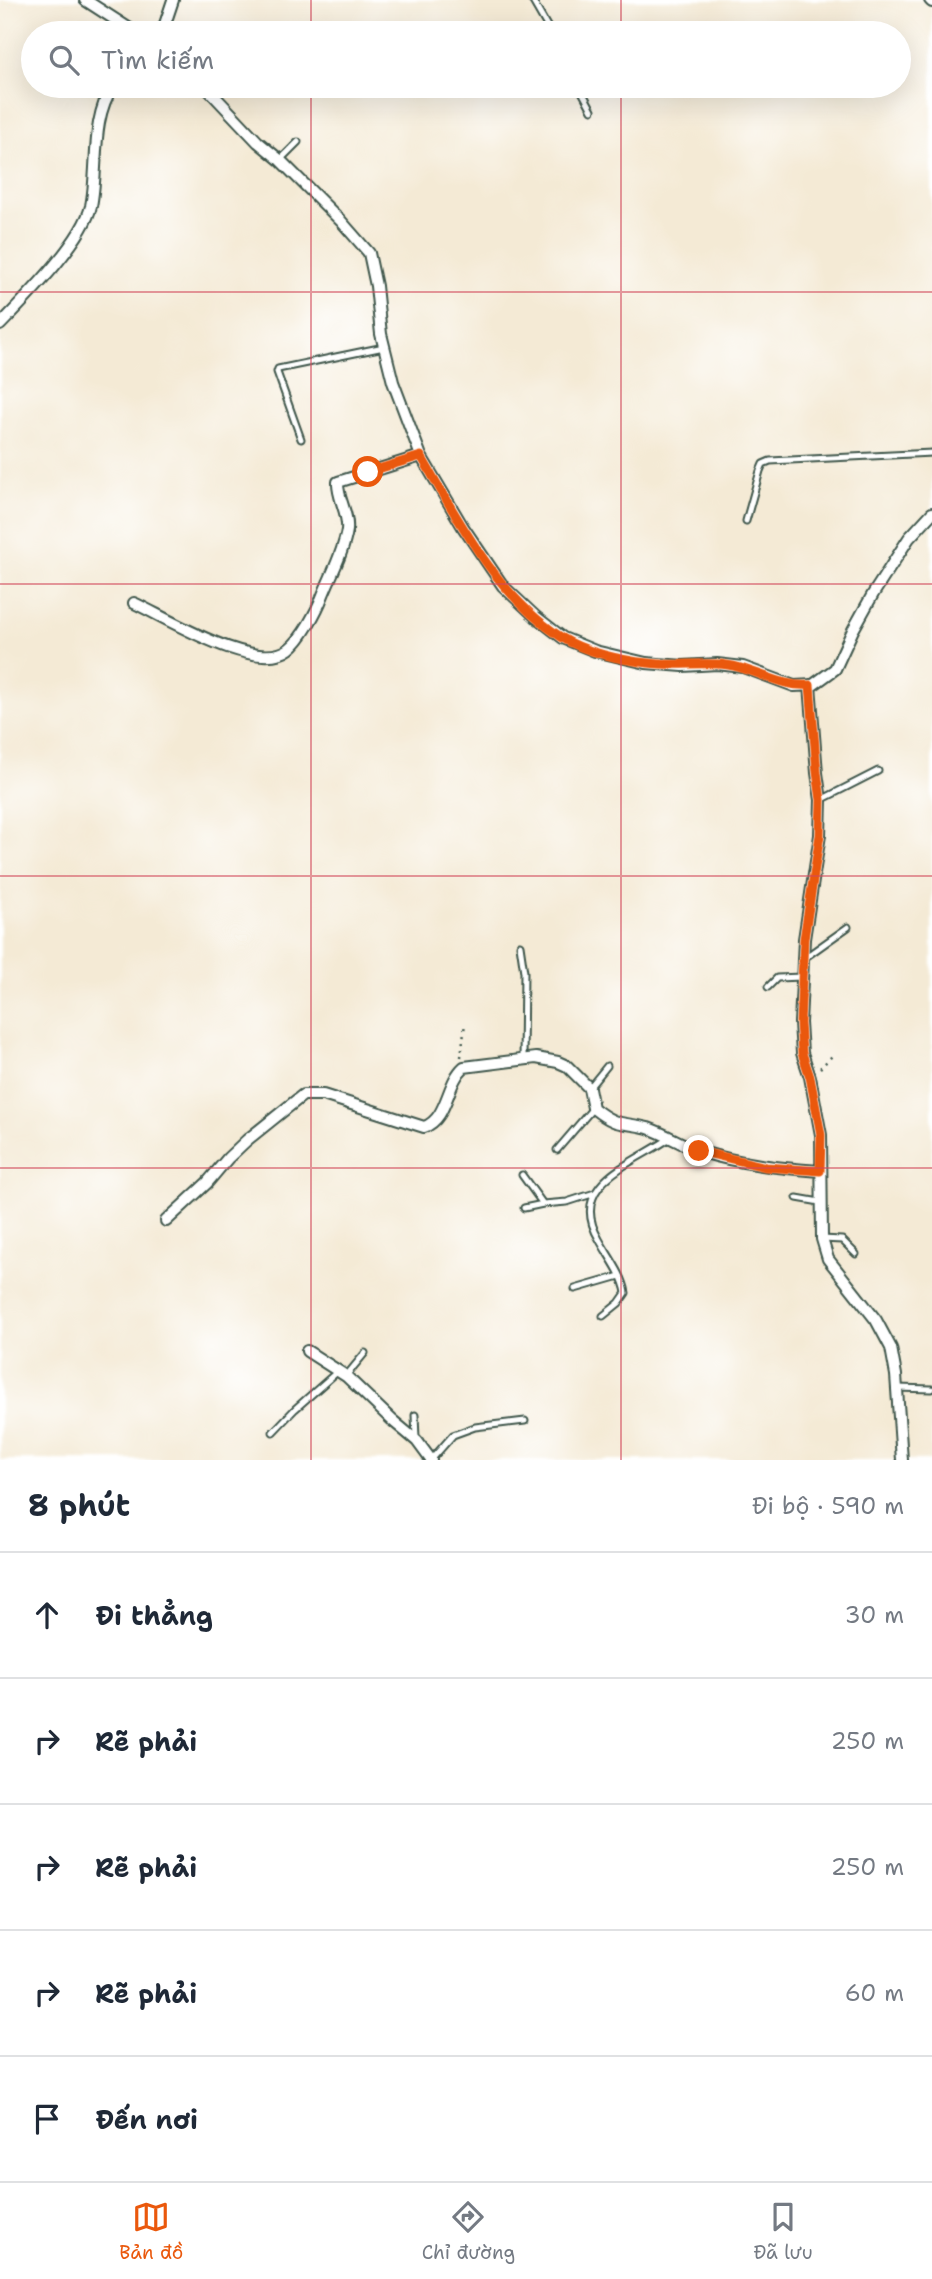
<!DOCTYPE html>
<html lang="vi">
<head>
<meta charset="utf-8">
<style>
	body { margin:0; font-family:"Shantell Sans",sans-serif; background:#f6f6f7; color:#1f2937 }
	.stop { position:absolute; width:21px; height:21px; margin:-16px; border:5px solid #ea580c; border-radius:50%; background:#fff }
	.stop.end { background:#ea580c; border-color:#fff; box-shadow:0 2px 7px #0008 }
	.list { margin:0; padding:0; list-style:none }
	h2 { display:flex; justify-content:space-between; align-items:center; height:91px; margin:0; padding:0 28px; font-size:30px }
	h2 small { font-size:23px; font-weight:400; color:#747a83 }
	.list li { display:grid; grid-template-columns:46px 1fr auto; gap:21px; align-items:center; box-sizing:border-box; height:126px; padding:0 28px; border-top:2px solid #e0e1e3 }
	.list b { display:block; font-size:26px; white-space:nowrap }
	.list em { font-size:23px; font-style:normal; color:#747a83 }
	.icon { flex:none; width:38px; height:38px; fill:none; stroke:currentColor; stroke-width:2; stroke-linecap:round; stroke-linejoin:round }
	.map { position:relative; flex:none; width:932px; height:1460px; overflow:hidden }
	.search { position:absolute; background:#fff; box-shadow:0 7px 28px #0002; left:21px; right:21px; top:21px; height:77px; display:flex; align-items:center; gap:18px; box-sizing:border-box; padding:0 24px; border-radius:38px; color:#747a83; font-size:26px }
	.sheet { height:721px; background:#fff }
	nav { display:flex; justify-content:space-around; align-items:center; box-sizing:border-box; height:98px; border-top:2px solid #e0e1e3; background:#fff; font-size:19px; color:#747a83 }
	nav a { display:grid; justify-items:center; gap:4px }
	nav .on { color:#ea580c }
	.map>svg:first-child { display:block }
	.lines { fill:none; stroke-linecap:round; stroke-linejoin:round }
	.lane-casing { stroke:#3f574c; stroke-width:9 }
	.street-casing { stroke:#3f574c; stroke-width:14 }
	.path { stroke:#3f574c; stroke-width:2.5; stroke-dasharray:2 5; stroke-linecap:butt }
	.lane { stroke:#fff; stroke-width:5 }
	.street { stroke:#fff; stroke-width:10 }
	.route { stroke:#ea580c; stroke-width:9 }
	.grid { fill:none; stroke:#d1495b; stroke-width:2; stroke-opacity:0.55 }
</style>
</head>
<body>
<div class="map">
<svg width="932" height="1460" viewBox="0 0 932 1460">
	<rect width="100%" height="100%" fill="#fff"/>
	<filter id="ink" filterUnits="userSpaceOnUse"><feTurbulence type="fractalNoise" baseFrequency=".0143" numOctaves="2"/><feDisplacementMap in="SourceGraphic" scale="14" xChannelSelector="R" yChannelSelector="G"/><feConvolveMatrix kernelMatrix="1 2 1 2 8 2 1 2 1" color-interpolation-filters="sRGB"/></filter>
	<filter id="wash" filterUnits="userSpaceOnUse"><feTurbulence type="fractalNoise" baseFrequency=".00686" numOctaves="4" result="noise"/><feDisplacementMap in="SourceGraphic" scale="28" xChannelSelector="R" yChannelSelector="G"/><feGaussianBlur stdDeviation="1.57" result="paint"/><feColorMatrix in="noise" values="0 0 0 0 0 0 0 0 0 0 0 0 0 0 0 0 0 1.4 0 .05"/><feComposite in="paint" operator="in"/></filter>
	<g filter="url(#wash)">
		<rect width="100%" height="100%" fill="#f4ead5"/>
	</g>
	<g filter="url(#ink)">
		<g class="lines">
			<!-- lane casing -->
			<g class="lane-casing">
				<path id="lane" d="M 532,0 L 551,33
					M 579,86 L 592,110
					M 280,160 L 298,142
					M 301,439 L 277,372 L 278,369 L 384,347
					M 746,521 L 760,471 L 763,464 L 770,461 L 932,453
					M 821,800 L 878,771
					M 520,945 L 524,972 L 523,1060
					M 803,959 L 848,927
					M 768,987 L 777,978 L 802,977
					M 589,1088 L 607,1066
					M 557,1150 L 593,1108
					M 522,1175 L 543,1204
					M 797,1198 L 820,1202
					M 524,1208 L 543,1204 L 567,1202 L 595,1193
					M 822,1239 L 842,1240 L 856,1254
					M 575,1289 L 620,1276
					M 603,1316 L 619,1303 L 626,1293 C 623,1274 608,1256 599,1239 C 566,1183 635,1163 670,1138
					M 346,1376 L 365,1353
					M 897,1388 L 932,1389
					M 415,1415 L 416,1438
					M 273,1432 L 295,1409 L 337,1372
					M 431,1460 L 453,1435 L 475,1427 L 525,1421"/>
			</g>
			<!-- street casing -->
			<g class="street-casing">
				<path id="street" d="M 85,0 L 136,33
					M 930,0 L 932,2
					M 162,33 L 173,0
					M 205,86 L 258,142 L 280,160 L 341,221 L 369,253 L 376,286 L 381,334 L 393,382 L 421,456 L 463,527 L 503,586 L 536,617 L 563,638 L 595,651 L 646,663 L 683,666 L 717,664 L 743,667 L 794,686 L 813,685 L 835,669 L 853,630 L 873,594 L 909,538 L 932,513
					M 0,325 C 25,299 83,241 91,206 C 99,167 90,120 113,86
					M 134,603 C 167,618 256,674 289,649 C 302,639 317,611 323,595 C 331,575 344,551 347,530 C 349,513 337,498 338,482 L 421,456
					M 810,685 L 817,773 L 821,800 L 820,835 L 804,939 L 800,1023 L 802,1053 L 810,1077 L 821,1135 L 822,1239 L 828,1259 L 876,1320 L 891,1348 L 896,1375 L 902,1460
					M 166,1221 L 207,1183 L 228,1158 L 247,1140 L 303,1095 L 323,1095 L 424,1127 C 448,1119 446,1083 464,1067 L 536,1058 L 558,1062 L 567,1066 L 589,1088 L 593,1108 C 618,1128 621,1121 648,1128 C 666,1134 684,1146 702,1152 C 741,1164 779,1168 820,1171
					M 307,1351 L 346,1376 L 393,1421 L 417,1441 L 431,1460"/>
			</g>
			<!-- path -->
			<path class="path" d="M 461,1057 L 465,1023
				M 820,1068 L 833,1055"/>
			<!-- lane -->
			<use href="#lane" class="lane"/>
			<!-- street -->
			<use href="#street" class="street"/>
		</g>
	</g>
	<g class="lines" filter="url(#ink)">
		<!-- route -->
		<path class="route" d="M 368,472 L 421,456 C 459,521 496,595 561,637 C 584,652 621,660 648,663 C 671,666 694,663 717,664 C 751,665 778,688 810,685 L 817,772 L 821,800 L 820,835 L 804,939 L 800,1023 L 802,1053 L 810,1077 L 821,1135 L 820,1171 L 766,1167 L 699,1151"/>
	</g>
	<!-- grid -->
	<path class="grid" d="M 311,0 L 311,33M 621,0 L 621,33M 311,86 L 311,1460M 621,86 L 621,1460M 0,292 L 932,292M 0,584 L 932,584M 0,876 L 932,876M 0,1168 L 932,1168"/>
</svg>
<div class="stop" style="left:368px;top:472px"></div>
<div class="stop end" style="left:699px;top:1151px"></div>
<div class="search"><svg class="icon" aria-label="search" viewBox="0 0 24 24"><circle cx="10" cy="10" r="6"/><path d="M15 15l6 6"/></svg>Tìm kiếm</div>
</div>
<section class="sheet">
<h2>8 phút<small>Đi bộ · 590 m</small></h2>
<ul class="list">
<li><svg class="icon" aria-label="ahead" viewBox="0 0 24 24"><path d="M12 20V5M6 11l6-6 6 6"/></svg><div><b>Đi thẳng</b></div><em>30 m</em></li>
<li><svg class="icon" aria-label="right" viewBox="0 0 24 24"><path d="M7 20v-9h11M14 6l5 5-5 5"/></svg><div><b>Rẽ phải</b></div><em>250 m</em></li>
<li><svg class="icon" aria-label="right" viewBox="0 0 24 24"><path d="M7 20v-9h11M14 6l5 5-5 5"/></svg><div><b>Rẽ phải</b></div><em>250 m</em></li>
<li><svg class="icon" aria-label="right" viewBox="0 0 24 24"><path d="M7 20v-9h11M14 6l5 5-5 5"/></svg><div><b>Rẽ phải</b></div><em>60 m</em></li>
<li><svg class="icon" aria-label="arrive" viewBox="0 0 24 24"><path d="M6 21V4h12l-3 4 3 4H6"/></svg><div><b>Đến nơi</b></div></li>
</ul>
</section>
<nav>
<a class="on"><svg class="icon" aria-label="map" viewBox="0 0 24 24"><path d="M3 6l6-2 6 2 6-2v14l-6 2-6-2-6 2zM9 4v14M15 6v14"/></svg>Bản đồ</a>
<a><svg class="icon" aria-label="directions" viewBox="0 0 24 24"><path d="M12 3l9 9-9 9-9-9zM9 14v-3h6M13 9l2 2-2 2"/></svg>Chỉ đường</a>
<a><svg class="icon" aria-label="saved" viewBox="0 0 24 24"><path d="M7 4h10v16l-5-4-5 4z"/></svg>Đã lưu</a>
</nav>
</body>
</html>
